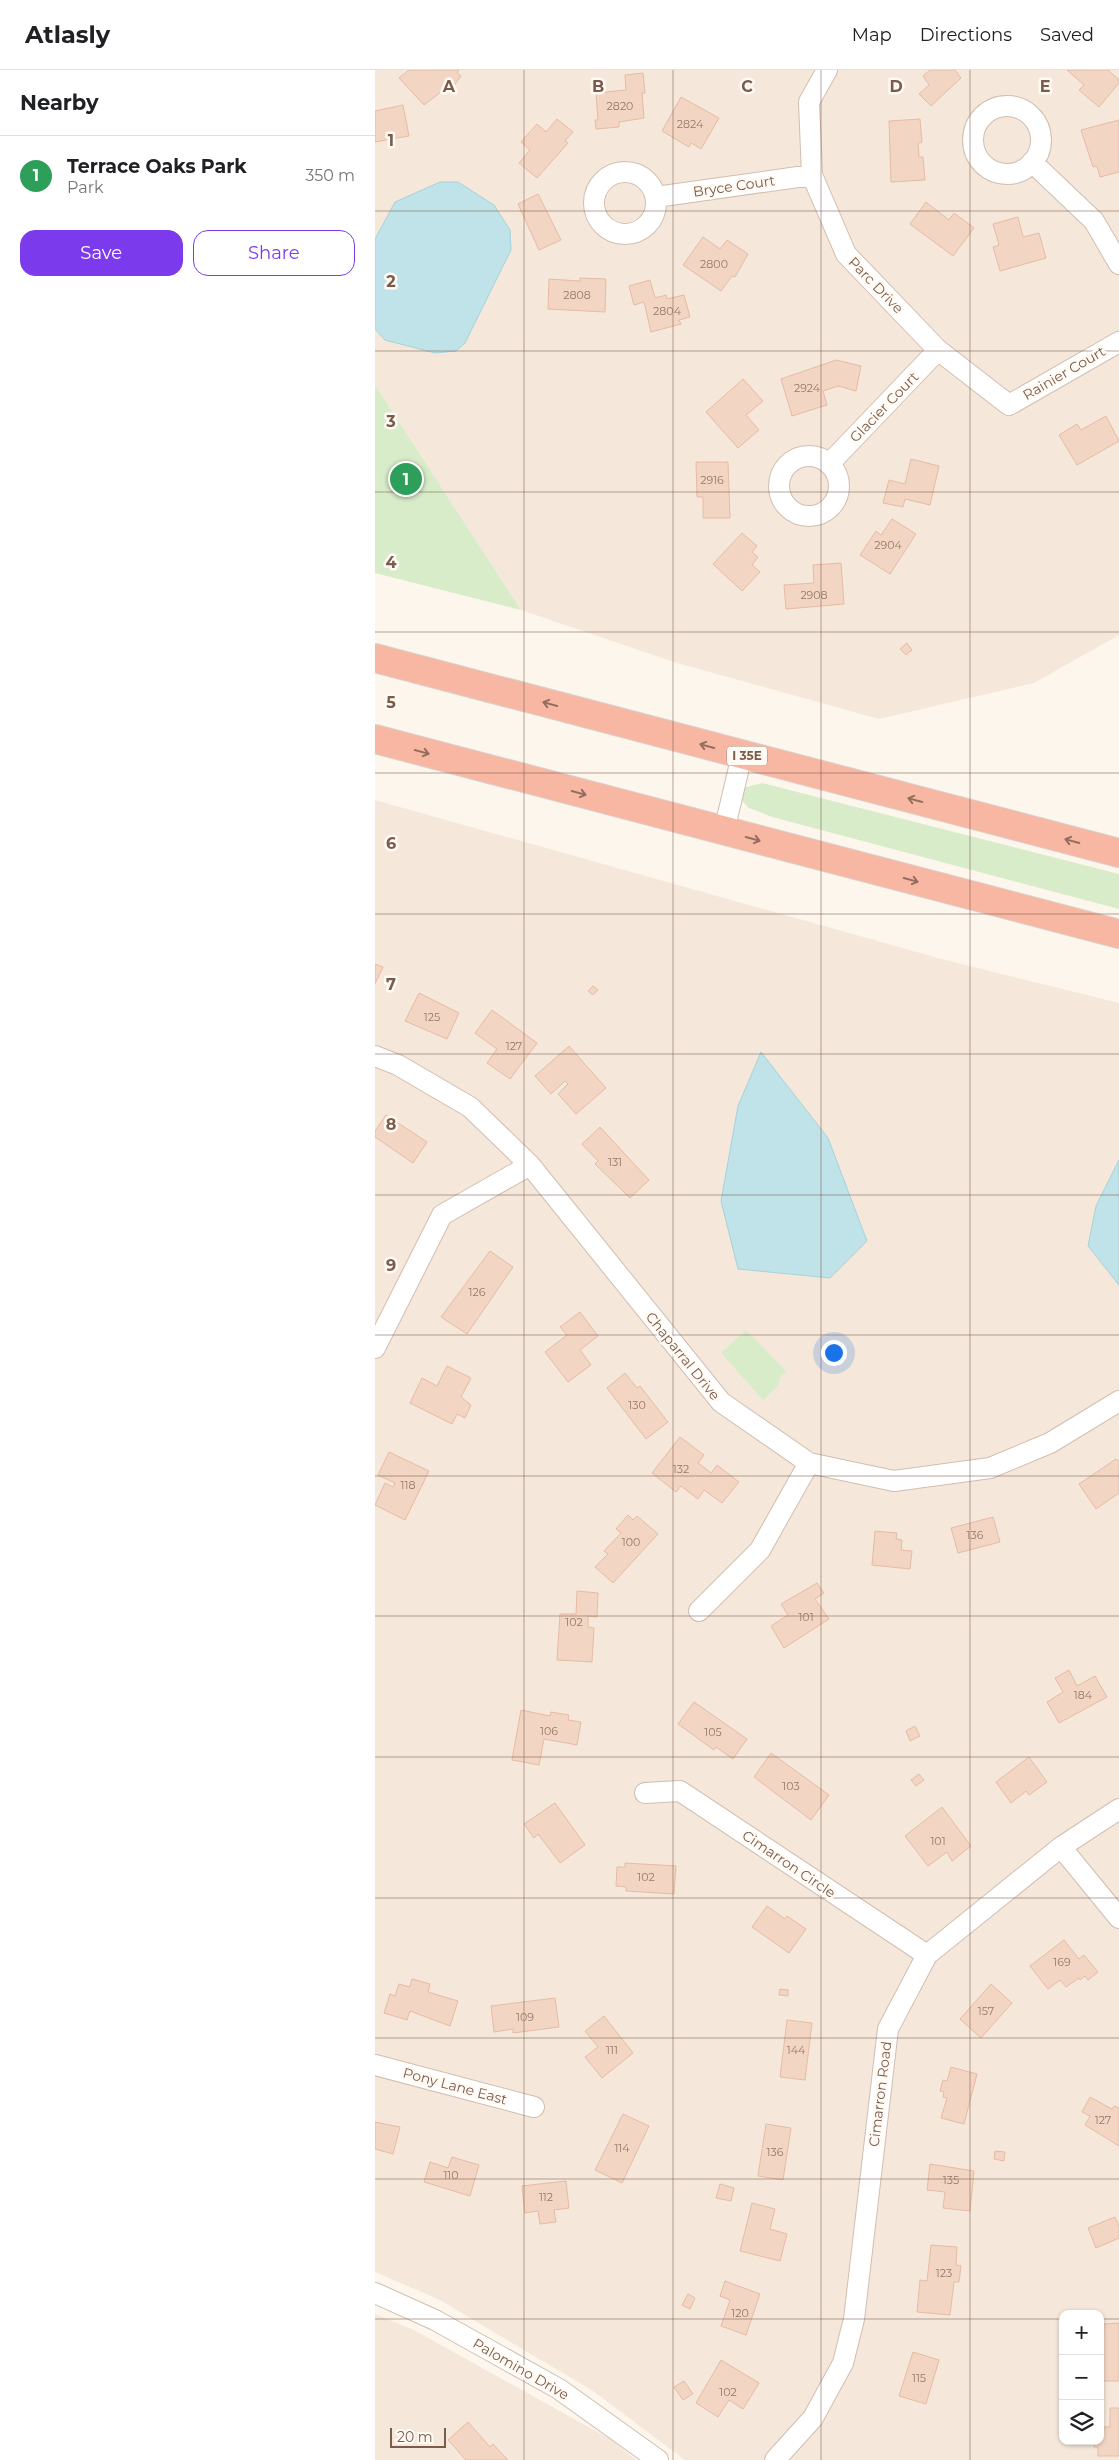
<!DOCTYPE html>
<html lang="en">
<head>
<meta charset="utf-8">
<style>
	body { margin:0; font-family:Montserrat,sans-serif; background:#f2f2f2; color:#202124 }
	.controls { position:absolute; right:15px; bottom:15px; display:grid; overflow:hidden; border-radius:10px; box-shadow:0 1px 4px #0004 }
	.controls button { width:45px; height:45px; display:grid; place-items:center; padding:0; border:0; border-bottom:1px solid #e0e0e0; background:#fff; color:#202124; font:25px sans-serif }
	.scale { position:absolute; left:15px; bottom:12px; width:56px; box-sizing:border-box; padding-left:5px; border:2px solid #7a5c4d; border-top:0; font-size:14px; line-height:18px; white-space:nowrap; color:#7a5c4d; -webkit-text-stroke:4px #fffaf3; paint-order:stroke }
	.you { position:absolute; left:458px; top:1282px; width:18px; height:18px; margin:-12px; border:4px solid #fff; border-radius:50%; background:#1a73e8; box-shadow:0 0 0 8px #1a73e833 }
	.badge { display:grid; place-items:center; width:32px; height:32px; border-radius:50%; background:#7c3aed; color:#fff; font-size:16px; font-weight:700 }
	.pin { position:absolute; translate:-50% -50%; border:2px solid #fff; box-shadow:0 1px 5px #0006 }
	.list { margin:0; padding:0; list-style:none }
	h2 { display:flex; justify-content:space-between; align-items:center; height:65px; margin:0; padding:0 20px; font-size:21px }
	h2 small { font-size:16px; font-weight:400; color:#757577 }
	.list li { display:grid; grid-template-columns:32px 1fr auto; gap:15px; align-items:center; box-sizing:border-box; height:80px; padding:0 20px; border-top:1px solid #e0e0e0 }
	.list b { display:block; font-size:19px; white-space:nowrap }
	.list p { margin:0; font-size:16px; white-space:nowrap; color:#757577 }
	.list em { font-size:16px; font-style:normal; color:#757577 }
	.actions { display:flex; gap:10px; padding:15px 20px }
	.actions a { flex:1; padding:11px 0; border:1px solid #7c3aed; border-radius:15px; text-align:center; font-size:18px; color:#7c3aed }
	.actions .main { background:#7c3aed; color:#fff }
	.icon { flex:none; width:28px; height:28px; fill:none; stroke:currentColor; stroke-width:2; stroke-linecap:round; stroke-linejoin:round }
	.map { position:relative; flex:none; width:744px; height:2390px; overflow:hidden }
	header { display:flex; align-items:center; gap:30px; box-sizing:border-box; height:70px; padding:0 25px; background:#fff; border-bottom:1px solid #e0e0e0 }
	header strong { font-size:24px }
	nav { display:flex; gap:28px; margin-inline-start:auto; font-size:18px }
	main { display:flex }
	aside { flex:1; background:#fff }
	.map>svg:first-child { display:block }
	.residential { fill:#f5e8da; fill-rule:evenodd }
	.green { fill:#d8ecc9 }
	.water { fill:#bfe3e8; stroke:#a5d3da }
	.building { fill:#f3d5c3; stroke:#e6bba3 }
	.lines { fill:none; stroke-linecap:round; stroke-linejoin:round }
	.minor-casing { stroke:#d1beb0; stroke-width:22 }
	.highway-casing { stroke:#dad1cd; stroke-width:30 }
	.minor { stroke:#fff; stroke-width:20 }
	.highway { stroke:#f7b7a3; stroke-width:28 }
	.oneway { stroke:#936e5e }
	.grid { fill:none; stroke:#7a5c4d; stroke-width:1; stroke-opacity:0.55 }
	.labels { text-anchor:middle; stroke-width:5; stroke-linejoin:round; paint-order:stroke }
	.number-label { font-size:11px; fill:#987a6a }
	.shield { fill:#fffaf3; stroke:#a28b7f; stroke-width:1 }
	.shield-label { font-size:12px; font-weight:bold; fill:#7a5c4d }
	.street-label { font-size:14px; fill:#7a5c4d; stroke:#fffaf3 }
	.grid-label { font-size:16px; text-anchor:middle; font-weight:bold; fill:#7a5c4d; stroke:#fffaf3; stroke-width:5; stroke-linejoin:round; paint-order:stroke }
</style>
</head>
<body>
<header>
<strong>Atlasly</strong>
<nav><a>Map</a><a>Directions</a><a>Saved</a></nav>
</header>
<main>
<aside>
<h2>Nearby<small></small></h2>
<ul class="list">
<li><span class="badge" style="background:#2e9e5b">1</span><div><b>Terrace Oaks Park</b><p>Park</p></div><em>350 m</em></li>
</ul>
<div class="actions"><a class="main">Save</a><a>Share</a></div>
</aside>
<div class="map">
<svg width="744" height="2390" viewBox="0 0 744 2390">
	<rect width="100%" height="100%" fill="#fdf6ec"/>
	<!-- residential -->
	<path class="residential" d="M 0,0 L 744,0 L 744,565 L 659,613 L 504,649 L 302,593 L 146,540 L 0,315 Z
		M 0,730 L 563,888 L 744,933 L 744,2390 L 310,2390 L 218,2321 L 65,2230 L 0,2202 ZM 688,2244 L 725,2244 L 725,2371 L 688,2371 Z
		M 0,2244 L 39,2260 L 235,2369 L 261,2390 L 0,2390 Z"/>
	<!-- green -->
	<path class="green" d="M 0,315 L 146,540 L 0,503 Z
		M 387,713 L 744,804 L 744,839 L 397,747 L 374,738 L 365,729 L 368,718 Z
		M 371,1260 L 412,1302 L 405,1306 L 403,1316 L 388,1330 L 346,1283 Z"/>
	<!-- water -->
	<path class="water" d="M 65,112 L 83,112 L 119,135 L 135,160 L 136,180 L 90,273 L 81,281 L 60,283 L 10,270 L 0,259 L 0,169 L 20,132 Z
		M 386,982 L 453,1068 L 492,1171 L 455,1208 L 363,1199 L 346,1131 L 363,1036 Z
		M 744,1090 L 744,1215 L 713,1176 L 721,1136 Z"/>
	<!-- building -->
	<path class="building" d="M 34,0 L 84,0 L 82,3 L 86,6 L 75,21 L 71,18 L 49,35 L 24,8 Z
		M 555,0 L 580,0 L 586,8 L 556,36 L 544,24 L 554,15 L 548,6 Z
		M 692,0 L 733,0 L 744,10 L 744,13 L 724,37 L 704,20 L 709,15 Z
		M 268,3 L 270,23 L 267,23 L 269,48 L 244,52 L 244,57 L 221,59 L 220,50 L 223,50 L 221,23 L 251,20 L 250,5 Z
		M 306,27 L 344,48 L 326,79 L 316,73 L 314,77 L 287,61 Z
		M 28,35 L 34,66 L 0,72 L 0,41 Z
		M 182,49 L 198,62 L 190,71 L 193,73 L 162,108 L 144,93 L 155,80 L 146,72 L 162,54 L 171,62 Z
		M 545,49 L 547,72 L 543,73 L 544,87 L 548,87 L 550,110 L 516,112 L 514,51 Z
		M 744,50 L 744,102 L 725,107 L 722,96 L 718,97 L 706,60 Z
		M 163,124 L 186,170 L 164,180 L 143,134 Z
		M 551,132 L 574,150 L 579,143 L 599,158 L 578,186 L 535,154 Z
		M 643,147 L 648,167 L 664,163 L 671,188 L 625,201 L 618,177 L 624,175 L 618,154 Z
		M 328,167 L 345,179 L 352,170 L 373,184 L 360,207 L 357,206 L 346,221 L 308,195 Z
		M 205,208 L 231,209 L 230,242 L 173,239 L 174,209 L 205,211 Z
		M 275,210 L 280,228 L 291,225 L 292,229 L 309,225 L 315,247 L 304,250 L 306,254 L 276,262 L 269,232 L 259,235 L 254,216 Z
		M 461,290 L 486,296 L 481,321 L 463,316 L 448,321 L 452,335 L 417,346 L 406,309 Z
		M 368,309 L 388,331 L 371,345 L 384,360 L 363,378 L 331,342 Z
		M 731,346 L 744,371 L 702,395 L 684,365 L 702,354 L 706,360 Z
		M 536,389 L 564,396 L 555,435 L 530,429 L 528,437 L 508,433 L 514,410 L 530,414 Z
		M 321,392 L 353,392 L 355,448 L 328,448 L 328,427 L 322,427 Z
		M 517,449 L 541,464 L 515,504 L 485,485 L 501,461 L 506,465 Z
		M 367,463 L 382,476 L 377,482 L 383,487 L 377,495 L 385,502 L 367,521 L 338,494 Z
		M 466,493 L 469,534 L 411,539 L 409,515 L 439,513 L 438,495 Z
		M 532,573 L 537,580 L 531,585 L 525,579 Z
		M 0,894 L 8,897 L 0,914 Z
		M 218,916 L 223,920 L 218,925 L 213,921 Z
		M 44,923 L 84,943 L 72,969 L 30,951 Z
		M 117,940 L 162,973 L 135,1009 L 112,993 L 122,979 L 100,963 Z
		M 194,976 L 231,1018 L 201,1044 L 183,1024 L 193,1014 L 190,1011 L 176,1024 L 160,1006 Z
		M 11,1045 L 52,1072 L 38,1093 L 0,1067 L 0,1061 Z
		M 225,1057 L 274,1110 L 255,1128 L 220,1094 L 223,1091 L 207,1074 Z
		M 115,1181 L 138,1197 L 92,1264 L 66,1247 Z
		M 205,1242 L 223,1266 L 205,1280 L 216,1295 L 193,1312 L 170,1282 L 192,1265 L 185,1257 Z
		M 72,1296 L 96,1308 L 86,1327 L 96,1335 L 90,1348 L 82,1344 L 77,1354 L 35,1333 L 47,1308 L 62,1316 Z
		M 250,1303 L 262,1318 L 265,1316 L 293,1352 L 271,1369 L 232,1318 Z
		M 305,1367 L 329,1385 L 323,1393 L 336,1403 L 342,1395 L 364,1412 L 347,1433 L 329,1420 L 323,1429 L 306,1416 L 301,1422 L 277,1403 Z
		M 14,1382 L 54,1401 L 30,1450 L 0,1435 L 10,1413 L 18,1417 L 20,1413 L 3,1405 Z
		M 741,1389 L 744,1391 L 744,1423 L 721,1439 L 704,1414 Z
		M 253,1445 L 258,1450 L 262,1446 L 283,1464 L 238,1513 L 220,1497 L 233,1484 L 229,1481 L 246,1463 L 241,1459 Z
		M 618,1447 L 625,1472 L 583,1483 L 576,1458 Z
		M 500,1461 L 522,1463 L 521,1469 L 527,1470 L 526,1480 L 537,1481 L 535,1499 L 497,1495 Z
		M 442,1513 L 449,1523 L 440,1529 L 454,1549 L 409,1578 L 396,1556 L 413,1545 L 406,1534 Z
		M 202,1521 L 223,1523 L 222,1547 L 213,1546 L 213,1557 L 219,1558 L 217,1592 L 182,1590 L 185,1544 L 201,1544 Z
		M 694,1600 L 702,1616 L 720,1606 L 732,1627 L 684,1653 L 672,1632 L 688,1622 L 680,1608 Z
		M 319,1632 L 372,1669 L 358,1689 L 341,1677 L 339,1680 L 303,1654 Z
		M 146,1640 L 175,1646 L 176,1642 L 194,1645 L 193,1650 L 206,1652 L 202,1675 L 169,1669 L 164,1695 L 137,1690 Z
		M 540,1656 L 545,1666 L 535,1671 L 531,1661 Z
		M 396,1683 L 454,1725 L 436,1750 L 379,1707 Z
		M 654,1687 L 672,1712 L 654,1725 L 651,1721 L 636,1733 L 621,1712 Z
		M 544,1704 L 549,1710 L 541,1716 L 536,1710 Z
		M 180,1733 L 210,1775 L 185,1793 L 163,1764 L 159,1768 L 149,1754 Z
		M 567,1737 L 596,1776 L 577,1791 L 572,1782 L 553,1796 L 530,1766 Z
		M 250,1793 L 301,1796 L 299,1824 L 251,1821 L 251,1817 L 241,1816 L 242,1797 L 250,1797 Z
		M 392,1836 L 410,1849 L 412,1846 L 431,1859 L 414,1883 L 377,1857 Z
		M 689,1870 L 704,1889 L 709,1885 L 723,1902 L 713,1910 L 710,1906 L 705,1910 L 704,1908 L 691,1917 L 685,1910 L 673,1919 L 655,1896 Z
		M 37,1909 L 55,1914 L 53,1922 L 83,1931 L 75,1956 L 35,1941 L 32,1950 L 9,1943 L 15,1924 L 20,1926 L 24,1914 L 35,1917 Z
		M 616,1914 L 637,1933 L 606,1968 L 585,1949 Z
		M 405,1919 L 413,1920 L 413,1926 L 404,1925 Z
		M 180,1928 L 184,1957 L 138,1963 L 138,1959 L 119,1962 L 116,1936 Z
		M 229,1946 L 258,1983 L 227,2008 L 210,1987 L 223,1977 L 210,1961 Z
		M 412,1950 L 437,1953 L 430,2010 L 405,2007 Z
		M 576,1997 L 602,2004 L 589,2054 L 566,2048 L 572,2028 L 568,2027 L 569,2022 L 565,2021 L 568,2010 L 572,2011 Z
		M 715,2027 L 737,2039 L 739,2036 L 744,2038 L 744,2076 L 710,2055 L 715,2046 L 707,2042 Z
		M 248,2044 L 274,2056 L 247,2113 L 220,2100 Z
		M 0,2052 L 25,2057 L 18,2084 L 0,2079 Z
		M 391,2054 L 416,2058 L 408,2110 L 383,2106 Z
		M 620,2081 L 630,2082 L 629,2091 L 619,2089 Z
		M 77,2087 L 104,2095 L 95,2126 L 49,2112 L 55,2092 L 73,2098 Z
		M 555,2094 L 599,2101 L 595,2141 L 568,2138 L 570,2122 L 552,2120 Z
		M 191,2111 L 194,2138 L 179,2140 L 181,2152 L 165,2154 L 163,2141 L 150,2143 L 147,2116 Z
		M 345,2114 L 359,2118 L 356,2131 L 341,2128 Z
		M 377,2133 L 400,2139 L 395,2159 L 412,2164 L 405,2191 L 365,2181 Z
		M 740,2147 L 744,2156 L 744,2168 L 721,2178 L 713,2158 Z
		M 556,2175 L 582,2177 L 581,2195 L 586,2196 L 584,2212 L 579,2212 L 575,2245 L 542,2242 L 545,2210 L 552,2211 Z
		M 350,2211 L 385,2224 L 371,2265 L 346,2256 L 355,2230 L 345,2226 Z
		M 313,2224 L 320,2228 L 315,2239 L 307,2235 Z
		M 744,2253 L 744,2311 L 725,2311 L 729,2254 Z
		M 538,2282 L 564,2290 L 551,2334 L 524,2326 Z
		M 346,2290 L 384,2313 L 368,2339 L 354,2330 L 343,2347 L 321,2333 Z
		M 309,2311 L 318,2324 L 308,2330 L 299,2317 Z
		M 735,2338 L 744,2338 L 744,2386 L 723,2386 L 723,2377 L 719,2377 L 719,2371 L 725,2371 L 725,2357 L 735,2357 Z
		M 93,2352 L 115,2377 L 118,2374 L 133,2390 L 91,2390 L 73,2370 Z"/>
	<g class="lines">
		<!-- minor casing -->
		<g class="minor-casing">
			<path id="minor" d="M 452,0 L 434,32 L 437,105 L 471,184 L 563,280 L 634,335 L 744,272
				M598 70a34 34 0 1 1 68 0a34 34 0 1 1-68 0Z
				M 657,92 L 719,151 L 744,194
				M219 133a31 31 0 1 1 62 0a31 31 0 1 1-62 0Z
				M 281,127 L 437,105
				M404 416a30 30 0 1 1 60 0a30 30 0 1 1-60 0Z
				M 454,394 L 563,280
				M 349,761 L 367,685
				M 0,986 L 23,995 L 95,1037 L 155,1095 L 346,1332 L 434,1393 L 519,1411 L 615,1398 L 675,1373 L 744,1331
				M 0,1278 L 67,1145 L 155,1095
				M 324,1541 L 385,1480 L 434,1393
				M 270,1723 L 305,1721 L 552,1885
				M 686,1777 L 744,1848
				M 0,1995 L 159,2037
				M 0,2223 L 60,2250 L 184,2319 L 283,2390
				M 400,2390 L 438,2348 L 468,2293 L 479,2249 L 513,1959 L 552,1885 L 686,1777 L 744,1739"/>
		</g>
		<!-- highway casing -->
		<g class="highway-casing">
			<path id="highway" d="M 0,588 L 744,783
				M 0,669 L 744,864"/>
		</g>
		<!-- minor -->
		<use href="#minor" class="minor"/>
		<!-- highway -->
		<use href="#highway" class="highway"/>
	</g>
	<!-- one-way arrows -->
	<defs><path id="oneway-shaft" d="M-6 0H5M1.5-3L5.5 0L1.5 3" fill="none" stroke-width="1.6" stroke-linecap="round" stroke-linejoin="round" transform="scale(1.25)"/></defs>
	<g class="oneway">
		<use href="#oneway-shaft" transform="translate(175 634) rotate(-165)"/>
		<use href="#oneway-shaft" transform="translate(332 676) rotate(-165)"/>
		<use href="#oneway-shaft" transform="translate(47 682) rotate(15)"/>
		<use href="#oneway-shaft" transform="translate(204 723) rotate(15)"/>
		<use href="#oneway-shaft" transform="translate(540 730) rotate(-165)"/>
		<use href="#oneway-shaft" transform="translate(378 769) rotate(15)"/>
		<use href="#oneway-shaft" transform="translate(697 771) rotate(-165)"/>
		<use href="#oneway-shaft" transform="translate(536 810) rotate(15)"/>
	</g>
	<!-- grid -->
	<path class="grid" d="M 149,0 L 149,2390M 298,0 L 298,2390M 446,0 L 446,2390M 595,0 L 595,2390M 0,141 L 744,141M 0,281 L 744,281M 0,422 L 744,422M 0,562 L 744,562M 0,703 L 744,703M 0,844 L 744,844M 0,984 L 744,984M 0,1125 L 744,1125M 0,1265 L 744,1265M 0,1406 L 744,1406M 0,1546 L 744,1546M 0,1687 L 744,1687M 0,1828 L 744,1828M 0,1968 L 744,1968M 0,2109 L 744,2109M 0,2249 L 688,2249M 725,2249 L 744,2249"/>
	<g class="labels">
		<!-- number labels -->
		<g class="number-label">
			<text x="245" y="40">2820</text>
			<text x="315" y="58">2824</text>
			<text x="339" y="198">2800</text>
			<text x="202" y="229">2808</text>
			<text x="292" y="245">2804</text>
			<text x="432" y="322">2924</text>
			<text x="337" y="414">2916</text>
			<text x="513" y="479">2904</text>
			<text x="439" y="529">2908</text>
			<text x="57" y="951">125</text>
			<text x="139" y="980">127</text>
			<text x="240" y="1096">131</text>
			<text x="102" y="1226">126</text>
			<text x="262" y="1339">130</text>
			<text x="306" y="1403">132</text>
			<text x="33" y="1419">118</text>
			<text x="600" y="1469">136</text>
			<text x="256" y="1476">100</text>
			<text x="431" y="1551">101</text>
			<text x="199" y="1556">102</text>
			<text x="708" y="1629">184</text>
			<text x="174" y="1665">106</text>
			<text x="338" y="1666">105</text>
			<text x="416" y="1720">103</text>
			<text x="563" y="1775">101</text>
			<text x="271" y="1811">102</text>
			<text x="687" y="1896">169</text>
			<text x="611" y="1945">157</text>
			<text x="150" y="1951">109</text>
			<text x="237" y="1984">111</text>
			<text x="421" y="1984">144</text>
			<text x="728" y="2054">127</text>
			<text x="247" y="2082">114</text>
			<text x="400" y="2086">136</text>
			<text x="76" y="2109">110</text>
			<text x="576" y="2114">135</text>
			<text x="171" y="2131">112</text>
			<text x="569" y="2207">123</text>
			<text x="365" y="2247">120</text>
			<text x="544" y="2312">115</text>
			<text x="353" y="2326">102</text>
		</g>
		<!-- shield labels -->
		<rect class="shield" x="352" y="676.5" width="40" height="19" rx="4"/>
		<g class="shield-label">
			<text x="372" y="690">I 35E</text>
		</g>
		<!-- street labels -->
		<g class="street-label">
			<text transform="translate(359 116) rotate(-8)" y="5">Bryce Court</text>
			<text transform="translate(501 215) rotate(46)" y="5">Parc Drive</text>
			<text transform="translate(689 303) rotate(-30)" y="5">Rainier Court</text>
			<text transform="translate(509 337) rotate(-46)" y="5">Glacier Court</text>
			<text transform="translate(308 1286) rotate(51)" y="5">Chaparral Drive</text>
			<text transform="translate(414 1794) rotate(34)" y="5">Cimarron Circle</text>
			<text transform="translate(80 2016) rotate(15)" y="5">Pony Lane East</text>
			<text transform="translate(505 2024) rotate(-83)" y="5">Cimarron Road</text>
			<text transform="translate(146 2299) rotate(30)" y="5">Palomino Drive</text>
		</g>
	</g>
	<g class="grid-label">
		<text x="74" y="22">A</text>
		<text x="223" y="22">B</text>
		<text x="372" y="22">C</text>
		<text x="521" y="22">D</text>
		<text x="670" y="22">E</text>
		<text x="16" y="76">1</text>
		<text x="16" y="217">2</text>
		<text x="16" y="357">3</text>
		<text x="16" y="498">4</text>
		<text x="16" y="638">5</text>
		<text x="16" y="779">6</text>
		<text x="16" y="920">7</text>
		<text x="16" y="1060">8</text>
		<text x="16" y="1201">9</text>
	</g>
</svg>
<div class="controls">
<button>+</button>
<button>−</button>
<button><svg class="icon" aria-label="layers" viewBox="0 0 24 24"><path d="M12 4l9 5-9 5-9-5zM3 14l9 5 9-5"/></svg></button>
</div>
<div class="scale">20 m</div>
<div class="you"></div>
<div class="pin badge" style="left:31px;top:409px;background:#2e9e5b">1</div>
</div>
</main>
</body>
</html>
